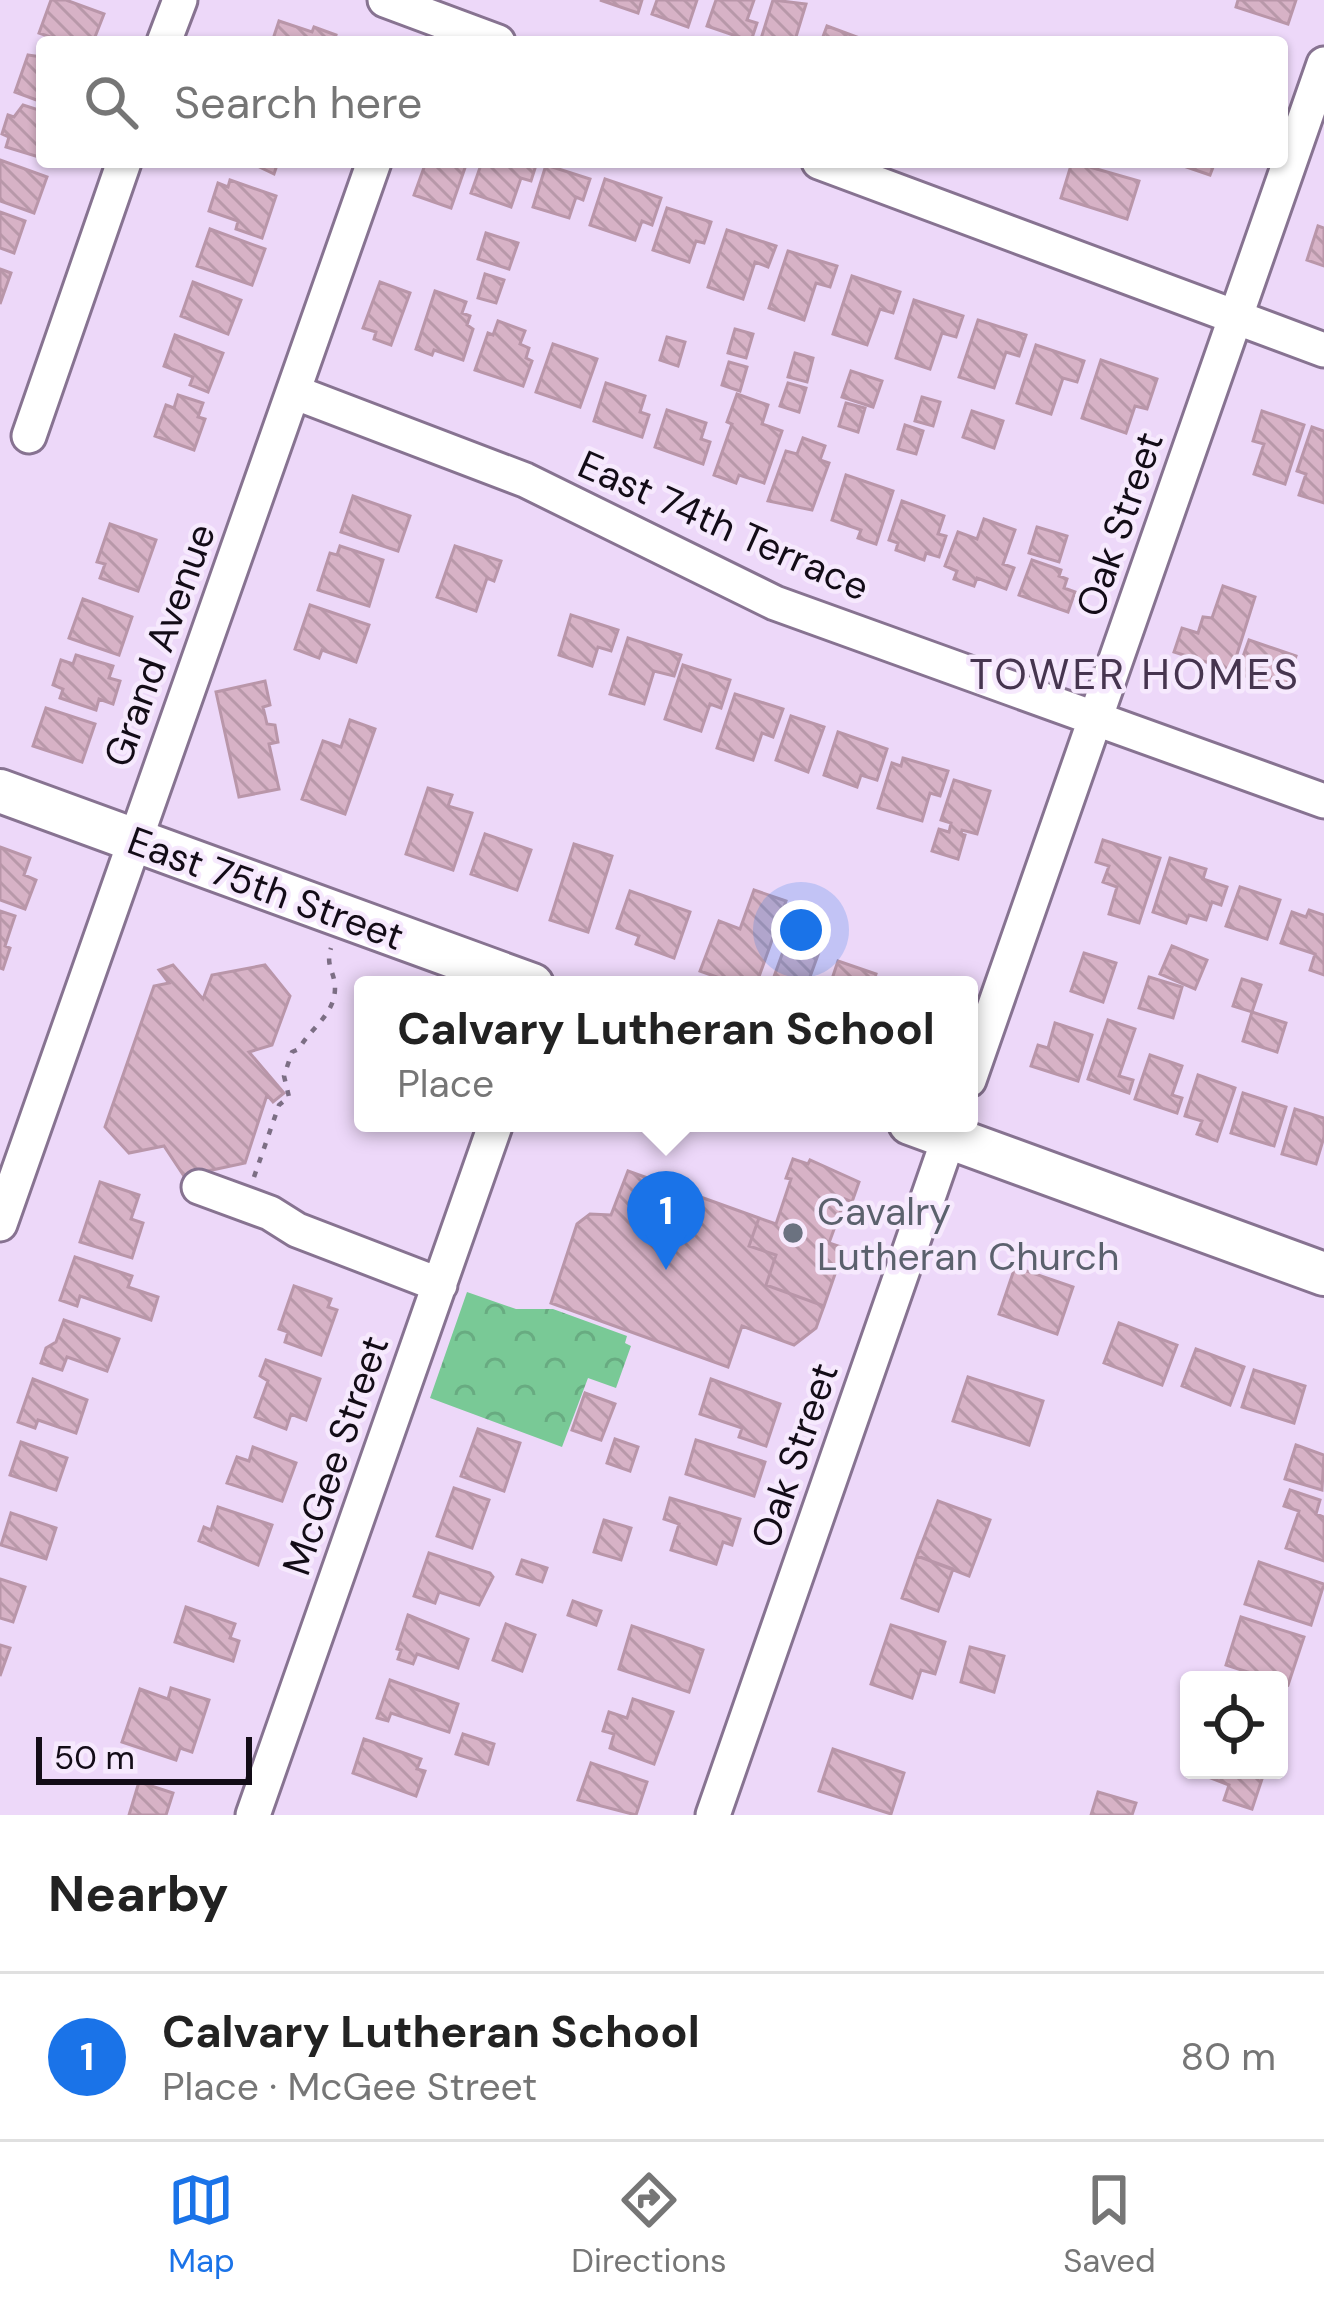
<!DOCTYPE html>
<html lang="en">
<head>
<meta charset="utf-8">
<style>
	body { margin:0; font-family:"DM Sans",sans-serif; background:#f2f2f2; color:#222 }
	.controls { position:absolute; right:36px; bottom:36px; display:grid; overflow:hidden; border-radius:12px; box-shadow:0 3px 9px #0004 }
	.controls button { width:108px; height:108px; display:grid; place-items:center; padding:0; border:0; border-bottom:3px solid #e0e0e0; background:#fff; color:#222; font:60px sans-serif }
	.scale { position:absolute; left:36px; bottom:30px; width:216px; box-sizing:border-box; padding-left:12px; border:6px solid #130c17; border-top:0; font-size:33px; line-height:42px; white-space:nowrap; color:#130c17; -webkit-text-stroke:9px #f6e9fd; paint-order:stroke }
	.you { position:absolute; left:801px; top:930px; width:42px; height:42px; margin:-30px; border:9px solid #fff; border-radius:50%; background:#1a73e8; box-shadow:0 0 0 18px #1a73e833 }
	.badge { display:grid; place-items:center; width:78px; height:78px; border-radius:50%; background:#1a73e8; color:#fff; font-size:39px; font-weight:700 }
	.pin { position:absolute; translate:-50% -99px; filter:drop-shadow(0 3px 6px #0008) }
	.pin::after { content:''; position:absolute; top:63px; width:42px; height:36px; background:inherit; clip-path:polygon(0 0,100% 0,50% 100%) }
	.popup { position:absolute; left:354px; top:976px; width:624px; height:156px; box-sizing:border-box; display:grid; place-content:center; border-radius:12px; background:#fff; filter:drop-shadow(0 3px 9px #0005); font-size:39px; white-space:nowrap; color:#767676 }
	.popup b { font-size:45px; color:#222 }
	.popup::after { content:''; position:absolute; left:50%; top:100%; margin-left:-24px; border:24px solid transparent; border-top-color:#fff }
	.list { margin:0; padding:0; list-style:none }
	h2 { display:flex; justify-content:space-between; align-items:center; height:156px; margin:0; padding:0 48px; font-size:51px }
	h2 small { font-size:39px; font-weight:400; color:#767676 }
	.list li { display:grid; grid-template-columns:78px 1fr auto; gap:36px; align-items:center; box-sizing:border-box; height:168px; padding:0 48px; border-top:3px solid #e0e0e0 }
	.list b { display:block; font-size:45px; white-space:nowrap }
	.list p { margin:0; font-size:39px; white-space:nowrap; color:#767676 }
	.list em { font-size:39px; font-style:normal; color:#767676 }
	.icon { flex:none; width:66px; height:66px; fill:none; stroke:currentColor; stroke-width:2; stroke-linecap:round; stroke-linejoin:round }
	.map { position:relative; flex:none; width:1324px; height:1815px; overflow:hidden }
	.search { position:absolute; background:#fff; box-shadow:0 3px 9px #0004; left:36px; right:36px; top:36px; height:132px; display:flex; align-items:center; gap:30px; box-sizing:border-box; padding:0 42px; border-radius:12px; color:#767676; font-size:45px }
	.sheet { height:324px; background:#fff }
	nav { display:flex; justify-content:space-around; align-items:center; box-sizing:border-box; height:168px; border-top:3px solid #e0e0e0; background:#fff; font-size:33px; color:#767676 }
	nav a { display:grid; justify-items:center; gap:6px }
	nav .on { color:#1a73e8 }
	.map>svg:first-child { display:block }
	.park { fill:url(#park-crowns) }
	.building { fill:url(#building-back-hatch); stroke:#b996a9; stroke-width:3 }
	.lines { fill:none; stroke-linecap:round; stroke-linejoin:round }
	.minor-casing { stroke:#877391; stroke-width:39 }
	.major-casing { stroke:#877391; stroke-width:48 }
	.path { stroke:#7c6e84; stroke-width:4.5; stroke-dasharray:6 9; stroke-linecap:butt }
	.minor { stroke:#fff; stroke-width:33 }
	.major { stroke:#fff; stroke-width:42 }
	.worship-dot { fill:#6b7280; stroke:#f6e9fd; stroke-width:4.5 }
	.labels { text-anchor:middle; stroke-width:9; stroke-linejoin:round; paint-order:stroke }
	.street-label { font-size:39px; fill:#130c17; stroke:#f6e9fd }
	.worship-label { font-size:39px; fill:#5b616d; stroke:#f6e9fd; text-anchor:start }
	.neighbourhood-label { font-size:42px; letter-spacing:3px; fill:#46354f; stroke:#f6e9fd }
</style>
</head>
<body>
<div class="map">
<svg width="1324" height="1815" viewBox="0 0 1324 1815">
	<defs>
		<pattern id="park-crowns" width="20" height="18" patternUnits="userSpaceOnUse" patternTransform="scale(3)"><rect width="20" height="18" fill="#79c996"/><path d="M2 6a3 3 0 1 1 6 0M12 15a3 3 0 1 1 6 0" fill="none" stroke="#68ab81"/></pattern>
		<pattern id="building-back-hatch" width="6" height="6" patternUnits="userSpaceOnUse" patternTransform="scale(3)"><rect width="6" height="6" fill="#d7b2c6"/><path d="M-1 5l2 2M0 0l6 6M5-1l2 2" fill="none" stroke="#b898a9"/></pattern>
	</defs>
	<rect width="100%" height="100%" fill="#edd8f9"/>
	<!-- park -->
	<path class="park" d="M 467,1292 L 516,1309 L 553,1309 L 627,1336 L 625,1343 L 631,1346 L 616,1388 L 588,1378 L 562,1447 L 430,1398 Z"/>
	<!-- building -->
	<path class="building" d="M 51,0 L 66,0 L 104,14 L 93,42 L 64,42 L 39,33 Z
		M 600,0 L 642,0 L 638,13 Z
		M 657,0 L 697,0 L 688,27 L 652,14 Z
		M 716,0 L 754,0 L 747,20 L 757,23 L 751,41 L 707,26 Z
		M 773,0 L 806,4 L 795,40 L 802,42 L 760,42 Z
		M 1238,0 L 1296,0 L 1288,24 L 1236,7 Z
		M 279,21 L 312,32 L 314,27 L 336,35 L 334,42 L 272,42 Z
		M 827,26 L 862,39 L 861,42 L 821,42 Z
		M 28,55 L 42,57 L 42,102 L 15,92 Z
		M 23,105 L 42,111 L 42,158 L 6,147 L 9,137 L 2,134 L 8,115 L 14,117 Z
		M 0,160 L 47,177 L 34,213 L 0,201 Z
		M 249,162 L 278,162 L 274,174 Z
		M 426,162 L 467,162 L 451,208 L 414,195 Z
		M 482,162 L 537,162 L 531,181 L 521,178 L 511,207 L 471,193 Z
		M 1072,162 L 1139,181 L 1127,219 L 1061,198 Z
		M 1172,162 L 1215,162 L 1210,175 Z
		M 546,165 L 590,179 L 583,200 L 576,197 L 569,218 L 533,207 Z
		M 605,179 L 661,198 L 652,225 L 642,221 L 635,240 L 590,225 Z
		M 230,180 L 276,196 L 262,238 L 236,229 L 238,221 L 209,211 L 218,183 L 228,187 Z
		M 667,208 L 711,222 L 704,243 L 696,241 L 689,262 L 653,250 Z
		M 0,212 L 25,221 L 14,253 L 0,248 Z
		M 1318,226 L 1324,228 L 1324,266 L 1307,260 Z
		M 210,229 L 265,249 L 252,285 L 197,266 Z
		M 727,230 L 776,246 L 768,267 L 755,262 L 743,299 L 708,287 Z
		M 486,233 L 518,243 L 509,269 L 478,259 Z
		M 788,251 L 837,266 L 830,287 L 816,283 L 804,320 L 769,308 Z
		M 0,269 L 11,273 L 0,304 Z
		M 485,274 L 504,280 L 496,303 L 478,298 Z
		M 852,276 L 900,292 L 893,313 L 880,309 L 867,345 L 833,334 Z
		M 193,282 L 241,300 L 228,334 L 181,316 Z
		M 380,282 L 410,293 L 391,345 L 374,339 L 376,332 L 363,328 Z
		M 435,291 L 466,302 L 462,313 L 470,316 L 467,325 L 473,329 L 463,360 L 434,350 L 432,355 L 416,349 Z
		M 914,300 L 963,316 L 956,337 L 942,333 L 930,369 L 896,358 Z
		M 978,320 L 1026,335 L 1019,356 L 1006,352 L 994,388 L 959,377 Z
		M 498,321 L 525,331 L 520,344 L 529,348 L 526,358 L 532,361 L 523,386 L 475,370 L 488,333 L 493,335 Z
		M 735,329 L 753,334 L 746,358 L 728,353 Z
		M 175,335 L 223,353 L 208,392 L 190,385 L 193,377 L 164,366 Z
		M 667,337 L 685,342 L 678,366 L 660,360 Z
		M 553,344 L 597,359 L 580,407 L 536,392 Z
		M 1036,345 L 1084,361 L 1077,382 L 1063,378 L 1051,414 L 1017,403 Z
		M 795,353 L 813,358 L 807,382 L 788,377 Z
		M 1101,360 L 1157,379 L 1147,409 L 1135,406 L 1126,433 L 1082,418 Z
		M 729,362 L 747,367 L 740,391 L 722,385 Z
		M 851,371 L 882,381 L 873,407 L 842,397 Z
		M 606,383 L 645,396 L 640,412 L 649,415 L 642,437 L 594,421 Z
		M 788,383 L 806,388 L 799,412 L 780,406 Z
		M 737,394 L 768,405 L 762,424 L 782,431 L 764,483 L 739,475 L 736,483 L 714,475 L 732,424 L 727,422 Z
		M 178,395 L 203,403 L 198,417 L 205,419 L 194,450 L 155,436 L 166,405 L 174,408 Z
		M 922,397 L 940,402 L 933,426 L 915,421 Z
		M 846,403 L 865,408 L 858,432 L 839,426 Z
		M 667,410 L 706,423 L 701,439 L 710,442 L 703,464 L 655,447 Z
		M 972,411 L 1003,421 L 994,448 L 963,437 Z
		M 1262,411 L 1304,425 L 1285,484 L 1254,474 L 1264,444 L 1253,441 Z
		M 905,425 L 923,431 L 916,454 L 898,449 Z
		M 1312,427 L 1324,431 L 1324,503 L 1299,495 L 1306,474 L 1297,471 Z
		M 803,438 L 825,446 L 820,460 L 829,463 L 812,510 L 768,501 L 786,451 L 797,454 Z
		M 846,475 L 893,491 L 876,544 L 858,538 L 861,530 L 832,520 Z
		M 353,496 L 410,516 L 398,551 L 341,532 Z
		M 902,501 L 944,516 L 938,534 L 946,536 L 939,557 L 926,553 L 924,560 L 896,550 L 898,543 L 889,540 Z
		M 984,519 L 1015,530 L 1003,564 L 1014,568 L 1006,589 L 977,578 L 974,586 L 954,579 L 957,571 L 945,566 L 958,532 L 977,539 Z
		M 110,524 L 156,540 L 138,591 L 100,578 L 105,564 L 97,562 Z
		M 1037,527 L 1067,536 L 1059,562 L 1029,553 Z
		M 340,546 L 383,560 L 369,606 L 318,590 L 330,553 L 337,555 Z
		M 455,546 L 501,561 L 494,581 L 487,578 L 476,611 L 437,597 Z
		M 1032,560 L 1061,570 L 1059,576 L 1067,579 L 1064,588 L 1075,592 L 1068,612 L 1019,595 Z
		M 1223,586 L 1255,597 L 1232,670 L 1174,652 L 1182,628 L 1198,633 L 1203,617 L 1212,618 Z
		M 83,599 L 132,617 L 119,655 L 69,638 Z
		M 310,605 L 369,625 L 356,662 L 322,650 L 319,658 L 295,649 Z
		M 571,615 L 618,630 L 611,651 L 598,647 L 592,666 L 559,655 Z
		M 628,638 L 681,655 L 674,676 L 654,671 L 644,704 L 610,694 Z
		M 1249,640 L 1296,656 L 1285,690 L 1237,673 Z
		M 76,655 L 113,666 L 109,678 L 120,681 L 113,704 L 99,699 L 96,710 L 60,698 L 63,689 L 53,685 L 61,660 L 73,664 Z
		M 683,665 L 730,680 L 721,708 L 710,704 L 701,731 L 665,719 Z
		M 265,681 L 270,705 L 263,707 L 267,724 L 275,725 L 278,742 L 269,744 L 279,789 L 239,797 L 216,692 Z
		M 735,694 L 783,709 L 773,737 L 762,733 L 753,760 L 717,748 Z
		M 46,708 L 95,724 L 82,762 L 33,746 Z
		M 791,716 L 824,727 L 808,772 L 776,760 Z
		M 350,720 L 375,729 L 345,814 L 302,799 L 323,741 L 341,747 Z
		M 838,732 L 887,749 L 877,780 L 861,775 L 857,787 L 824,775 Z
		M 903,758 L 948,771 L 940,796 L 930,793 L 922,821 L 878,808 L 892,763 L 901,766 Z
		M 954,780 L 990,791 L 977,834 L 962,830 L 961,834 L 965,835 L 958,859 L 932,851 L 939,829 L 949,832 L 951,823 L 941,820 Z
		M 428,788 L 452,795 L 448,806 L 472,813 L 453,870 L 406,854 Z
		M 485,834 L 531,850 L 517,890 L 471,874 Z
		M 1103,840 L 1160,858 L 1139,923 L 1109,914 L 1117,887 L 1103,882 L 1109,866 L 1096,862 Z
		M 574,844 L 612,856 L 588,932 L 550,920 Z
		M 0,847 L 30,858 L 24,875 L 36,880 L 25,909 L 0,900 Z
		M 1170,858 L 1206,869 L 1203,879 L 1227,887 L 1221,905 L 1212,902 L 1206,920 L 1189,915 L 1186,923 L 1153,912 Z
		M 1240,887 L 1280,900 L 1267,939 L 1226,926 Z
		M 754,890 L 786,901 L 756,985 L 739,985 L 700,971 L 719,921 L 740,929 Z
		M 630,891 L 690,912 L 674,958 L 636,944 L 639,936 L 617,928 Z
		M 1309,910 L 1324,915 L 1324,975 L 1310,970 L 1315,954 L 1281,943 L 1292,912 L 1306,917 Z
		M 0,911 L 15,916 L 5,946 L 10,948 L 3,969 L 0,968 Z
		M 797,943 L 819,952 L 807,985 L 771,985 L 784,949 L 793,952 Z
		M 1172,946 L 1207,960 L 1195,989 L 1160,974 Z
		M 1084,953 L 1116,963 L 1103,1002 L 1071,991 Z
		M 838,961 L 876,974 L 873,985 L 830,985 Z
		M 173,965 L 203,999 L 212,975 L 265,965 L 290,996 L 272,1045 L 249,1052 L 284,1093 L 273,1102 L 267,1095 L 245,1163 L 184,1176 L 164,1146 L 129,1153 L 105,1127 L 154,986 L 169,983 L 159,970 Z
		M 1149,977 L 1182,987 L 1173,1018 L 1139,1008 Z
		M 1242,979 L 1261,985 L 1252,1012 L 1233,1006 Z
		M 1252,1012 L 1286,1023 L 1277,1052 L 1243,1041 Z
		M 1108,1020 L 1135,1029 L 1119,1076 L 1133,1080 L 1129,1093 L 1088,1079 Z
		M 1055,1023 L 1092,1035 L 1078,1081 L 1031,1066 L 1038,1045 L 1048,1048 Z
		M 1150,1055 L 1182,1066 L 1172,1095 L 1182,1098 L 1177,1113 L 1135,1099 Z
		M 1198,1075 L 1235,1088 L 1217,1141 L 1197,1134 L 1202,1121 L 1185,1116 Z
		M 1243,1093 L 1286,1107 L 1274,1146 L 1231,1133 Z
		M 1295,1109 L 1324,1118 L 1324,1137 L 1316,1164 L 1282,1154 Z
		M 793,1159 L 808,1164 L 810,1160 L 859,1182 L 852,1202 L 845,1199 L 829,1243 L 844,1248 L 824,1306 L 766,1285 L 776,1255 L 749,1246 L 759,1218 L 776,1224 L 791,1179 L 786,1178 Z
		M 628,1171 L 759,1218 L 749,1246 L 776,1255 L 766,1285 L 824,1306 L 816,1328 L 794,1345 L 742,1326 L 728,1367 L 551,1303 L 577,1224 L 590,1214 L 611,1215 Z
		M 100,1182 L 139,1195 L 131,1219 L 143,1223 L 132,1258 L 80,1242 Z
		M 75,1257 L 132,1276 L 128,1287 L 158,1297 L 151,1320 L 80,1296 L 77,1306 L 60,1300 Z
		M 1015,1267 L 1073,1287 L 1057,1334 L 999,1314 Z
		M 294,1286 L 331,1299 L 328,1307 L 337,1310 L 321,1355 L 285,1342 L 288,1332 L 279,1329 Z
		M 64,1320 L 119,1339 L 107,1371 L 67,1357 L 62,1370 L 41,1363 L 46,1348 L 56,1342 Z
		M 1119,1323 L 1177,1345 L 1162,1385 L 1104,1363 Z
		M 1196,1349 L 1244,1367 L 1230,1405 L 1182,1386 Z
		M 266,1360 L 320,1379 L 306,1420 L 291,1414 L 286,1429 L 255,1417 L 268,1381 L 260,1376 Z
		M 1254,1370 L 1305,1386 L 1294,1423 L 1242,1407 Z
		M 968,1377 L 1043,1401 L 1029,1445 L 953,1421 Z
		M 33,1379 L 87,1400 L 76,1433 L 38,1420 L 35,1428 L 18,1422 Z
		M 711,1379 L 780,1404 L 766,1446 L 739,1437 L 742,1428 L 700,1414 Z
		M 585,1393 L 615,1404 L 601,1440 L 572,1430 Z
		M 478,1429 L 520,1443 L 504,1491 L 461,1476 Z
		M 615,1439 L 638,1447 L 630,1471 L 607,1463 Z
		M 696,1440 L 765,1462 L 754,1496 L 686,1474 Z
		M 21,1442 L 67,1458 L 56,1490 L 10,1475 Z
		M 1296,1445 L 1324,1455 L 1322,1490 L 1285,1479 Z
		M 253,1447 L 296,1463 L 282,1501 L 227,1483 L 237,1457 L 249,1461 Z
		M 454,1488 L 489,1500 L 472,1548 L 437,1536 Z
		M 1290,1490 L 1320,1500 L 1316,1514 L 1324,1517 L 1324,1561 L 1286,1548 L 1299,1511 L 1284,1506 Z
		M 670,1498 L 740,1519 L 732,1545 L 723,1542 L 716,1564 L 671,1550 L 679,1524 L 664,1519 Z
		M 938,1501 L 990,1520 L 969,1576 L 917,1556 Z
		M 218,1507 L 272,1525 L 258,1565 L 199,1541 L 204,1527 L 211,1530 Z
		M 11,1513 L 56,1528 L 46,1559 L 1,1545 Z
		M 604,1520 L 631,1528 L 621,1560 L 594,1552 Z
		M 429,1553 L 490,1573 L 493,1577 L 479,1605 L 439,1592 L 435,1603 L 414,1596 Z
		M 917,1556 L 953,1569 L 938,1611 L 902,1598 Z
		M 522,1560 L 547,1568 L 542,1582 L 517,1574 Z
		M 1259,1562 L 1324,1584 L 1311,1625 L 1245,1604 Z
		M 0,1579 L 25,1587 L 13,1622 L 0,1618 Z
		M 573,1601 L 601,1611 L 596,1625 L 568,1615 Z
		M 186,1607 L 235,1624 L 230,1638 L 239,1641 L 233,1661 L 175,1642 Z
		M 408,1615 L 468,1639 L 458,1668 L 417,1654 L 413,1664 L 398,1659 L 401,1650 L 397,1649 Z
		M 1241,1617 L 1304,1637 L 1288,1685 L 1226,1665 Z
		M 506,1624 L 535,1635 L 522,1671 L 493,1660 Z
		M 891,1625 L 945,1642 L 935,1674 L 921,1670 L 912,1698 L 871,1684 Z
		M 632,1626 L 703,1650 L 689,1692 L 619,1669 Z
		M 0,1645 L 10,1648 L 0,1676 Z
		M 970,1647 L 1004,1656 L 994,1692 L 961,1682 Z
		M 390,1680 L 458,1704 L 449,1732 L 391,1713 L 388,1721 L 377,1718 Z
		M 171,1688 L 209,1700 L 192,1752 L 180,1748 L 176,1760 L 122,1742 L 140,1689 L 168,1699 Z
		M 633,1699 L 673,1712 L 654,1764 L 610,1748 L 614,1734 L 603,1731 L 609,1712 L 627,1718 Z
		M 463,1734 L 494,1744 L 488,1764 L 456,1754 Z
		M 364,1739 L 421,1759 L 417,1769 L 425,1771 L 416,1796 L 353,1773 Z
		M 833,1749 L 904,1773 L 891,1814 L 819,1791 Z
		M 591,1763 L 647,1782 L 636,1815 L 578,1800 Z
		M 1190,1770 L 1265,1770 L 1252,1809 L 1224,1800 L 1229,1785 Z
		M 139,1782 L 173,1793 L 166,1815 L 129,1815 Z
		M 1098,1792 L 1136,1803 L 1132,1815 L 1091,1815 Z"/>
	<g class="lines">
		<!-- minor casing -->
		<g class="minor-casing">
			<path id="minor" d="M 385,0 L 498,42
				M 164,42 L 180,0
				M 819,162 L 1324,350
				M 294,392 L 525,480 L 775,603 L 1324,801
				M 29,436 L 124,162
				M 969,1080 L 1324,64
				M 199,1187 L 270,1213 L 297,1230 L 440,1285
				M 0,1224 L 374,162
				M 253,1815 L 496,1123
				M 713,1815 L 954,1123"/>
		</g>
		<!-- major casing -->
		<g class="major-casing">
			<path id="major" d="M 0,791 L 532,985
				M 910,1123 L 1324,1274"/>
		</g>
		<!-- path -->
		<path class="path" d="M 254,1177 L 279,1105 L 289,1097 L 284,1076 L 292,1052 L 299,1049 C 310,1028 335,1015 335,988 C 335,972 325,966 331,948"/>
		<!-- minor -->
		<use href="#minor" class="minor"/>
		<!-- major -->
		<use href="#major" class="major"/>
	</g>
	<!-- markers -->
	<circle class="worship-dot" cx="793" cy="1233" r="12"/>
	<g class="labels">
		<!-- street labels -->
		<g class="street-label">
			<text transform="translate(1119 524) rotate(-71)" y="14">Oak Street</text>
			<text transform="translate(724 525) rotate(24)" y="14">East 74th Terrace</text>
			<text transform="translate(159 645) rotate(-70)" y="14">Grand Avenue</text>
			<text transform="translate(266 888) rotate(20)" y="14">East 75th Street</text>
			<text transform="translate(335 1455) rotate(-71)" y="14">McGee Street</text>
			<text transform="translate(794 1455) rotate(-71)" y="14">Oak Street</text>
		</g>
		<!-- worship labels -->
		<g class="worship-label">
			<text x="817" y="1225">Cavalry<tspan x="817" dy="45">Lutheran Church</tspan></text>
		</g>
		<!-- neighbourhood labels -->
		<g class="neighbourhood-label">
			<text x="1135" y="689">TOWER HOMES</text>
		</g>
	</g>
</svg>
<div class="controls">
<button><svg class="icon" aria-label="locate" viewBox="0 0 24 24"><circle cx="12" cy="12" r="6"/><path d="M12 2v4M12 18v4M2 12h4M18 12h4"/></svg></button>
</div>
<div class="scale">50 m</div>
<div class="you"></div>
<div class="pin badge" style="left:666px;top:1270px">1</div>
<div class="popup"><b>Calvary Lutheran School</b>Place</div>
<div class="search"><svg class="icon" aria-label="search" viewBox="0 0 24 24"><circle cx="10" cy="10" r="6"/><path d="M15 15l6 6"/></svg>Search here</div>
</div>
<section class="sheet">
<h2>Nearby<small></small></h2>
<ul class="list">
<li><span class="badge">1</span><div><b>Calvary Lutheran School</b><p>Place · McGee Street</p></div><em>80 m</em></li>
</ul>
</section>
<nav>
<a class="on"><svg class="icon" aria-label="map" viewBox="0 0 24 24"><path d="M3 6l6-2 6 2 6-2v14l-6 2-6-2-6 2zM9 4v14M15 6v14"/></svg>Map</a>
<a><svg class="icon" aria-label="directions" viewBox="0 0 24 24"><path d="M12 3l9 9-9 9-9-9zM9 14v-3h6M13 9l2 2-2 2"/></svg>Directions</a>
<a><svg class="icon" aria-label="saved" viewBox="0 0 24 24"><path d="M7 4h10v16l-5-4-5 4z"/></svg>Saved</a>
</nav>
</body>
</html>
